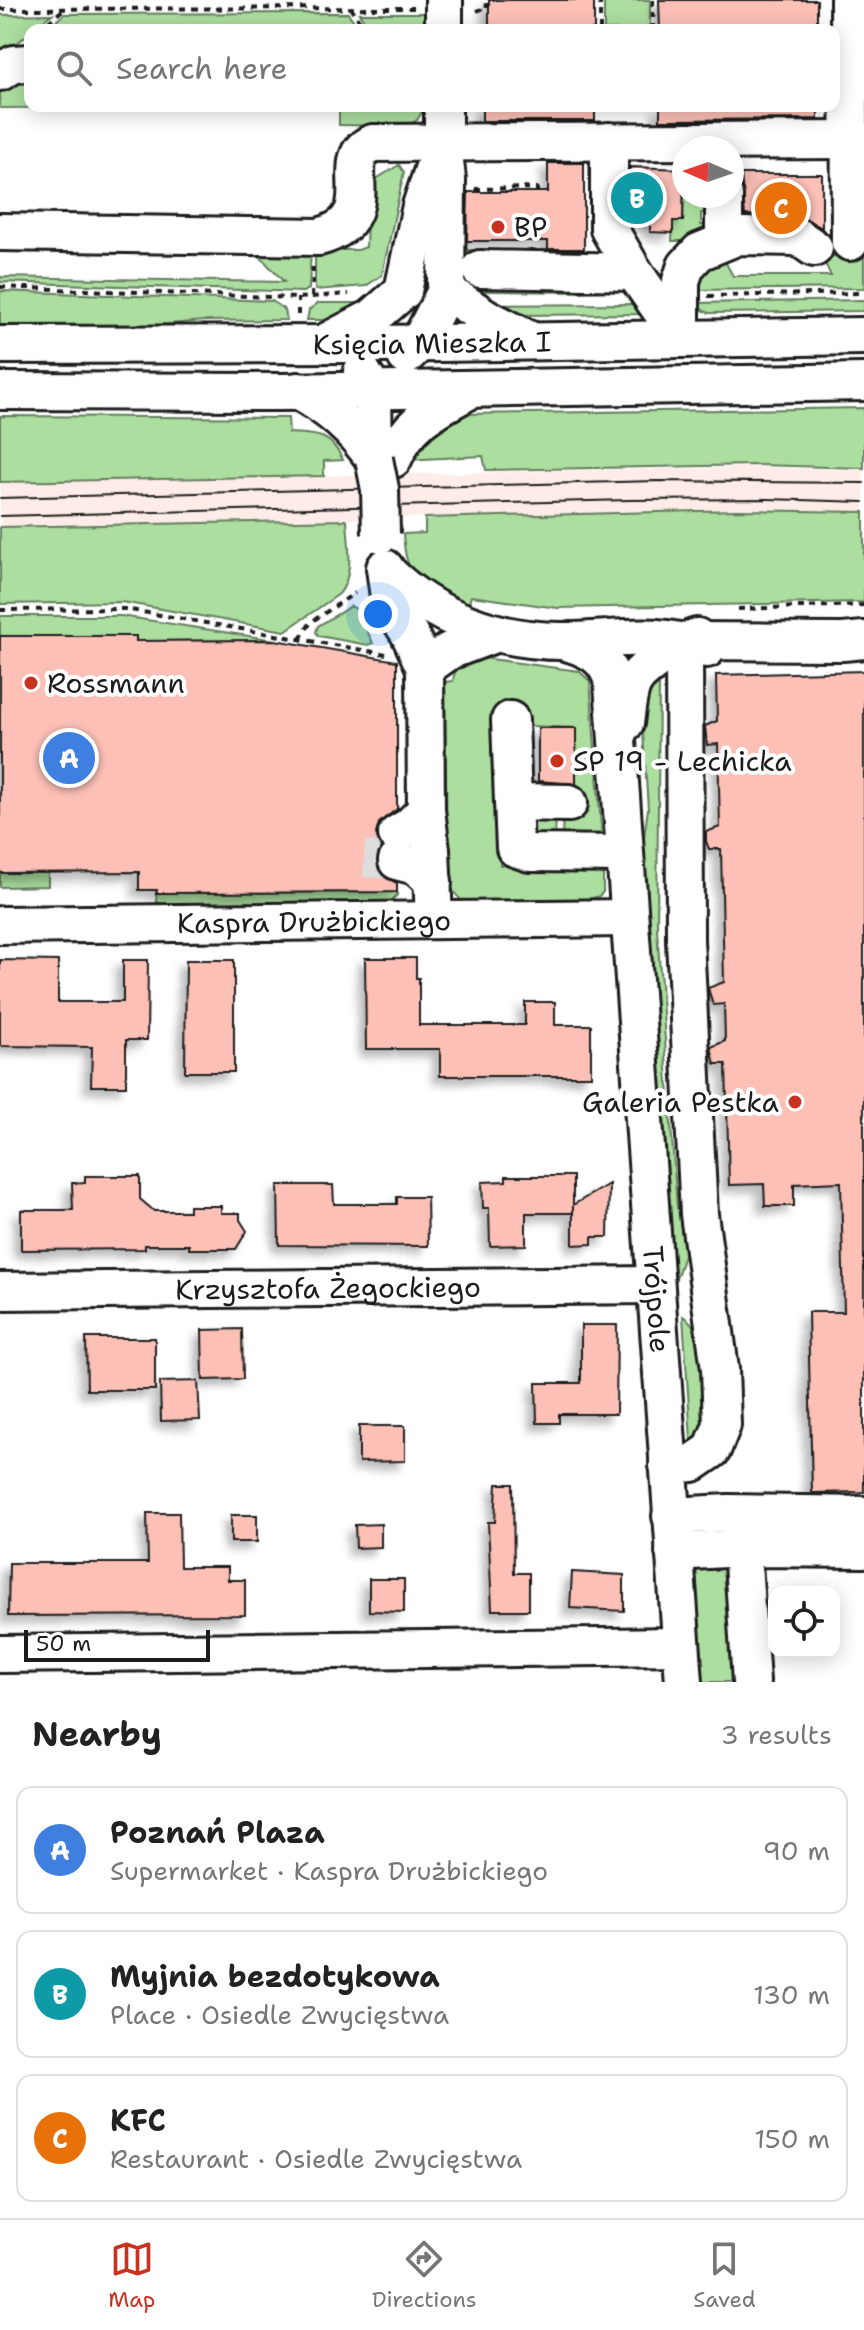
<!DOCTYPE html>
<html lang="en">
<head>
<meta charset="utf-8">
<style>
	body { margin:0; font-family:"Shantell Sans",sans-serif; background:#f2f2f2; color:#222 }
	.controls { position:absolute; right:24px; bottom:24px; display:grid; overflow:hidden; border-radius:16px; box-shadow:0 4px 20px #0003 }
	.controls button { width:72px; height:72px; display:grid; place-items:center; padding:0; border:0; border-bottom:2px solid #e0e0e0; background:#fff; color:#222; font:40px sans-serif }
	.compass { position:absolute; left:672px; top:136px; width:72px; height:72px; border-radius:50%; background:#fff; box-shadow:0 4px 20px #0003; rotate:272deg }
	.scale { position:absolute; left:24px; bottom:20px; width:186px; box-sizing:border-box; padding-left:8px; border:4px solid #1c1c1c; border-top:0; font-size:22px; line-height:28px; white-space:nowrap; color:#1c1c1c; -webkit-text-stroke:6px #fff; paint-order:stroke }
	.you { position:absolute; left:378px; top:614px; width:28px; height:28px; margin:-20px; border:6px solid #fff; border-radius:50%; background:#1a73e8; box-shadow:0 0 0 12px #1a73e833 }
	.badge { display:grid; place-items:center; width:52px; height:52px; border-radius:50%; background:#c8321e; color:#fff; font-size:26px; font-weight:700 }
	.pin { position:absolute; translate:-50% -50%; border:4px solid #fff; box-shadow:0 2px 8px #0006 }
	.list { margin:0; padding:0; list-style:none }
	h2 { display:flex; justify-content:space-between; align-items:center; height:104px; margin:0; padding:0 32px; font-size:34px }
	h2 small { font-size:26px; font-weight:400; color:#767676 }
	.list li { display:grid; grid-template-columns:52px 1fr auto; gap:24px; align-items:center; box-sizing:border-box; height:128px; margin:0 16px 16px; padding:0 16px; border:2px solid #e0e0e0; border-radius:16px }
	.list b { display:block; font-size:30px; white-space:nowrap }
	.list p { margin:0; font-size:26px; white-space:nowrap; color:#767676 }
	.list em { font-size:26px; font-style:normal; color:#767676 }
	.icon { flex:none; width:44px; height:44px; fill:none; stroke:currentColor; stroke-width:2; stroke-linecap:round; stroke-linejoin:round }
	.map { position:relative; flex:none; width:864px; height:1682px; overflow:hidden }
	.search { position:absolute; background:#fff; box-shadow:0 4px 20px #0003; left:24px; right:24px; top:24px; height:88px; display:flex; align-items:center; gap:20px; box-sizing:border-box; padding:0 28px; border-radius:16px; color:#767676; font-size:30px }
	.sheet { height:536px; background:#fff }
	nav { display:flex; justify-content:space-around; align-items:center; box-sizing:border-box; height:112px; border-top:2px solid #e0e0e0; background:#fff; font-size:22px; color:#767676 }
	nav a { display:grid; justify-items:center; gap:4px }
	nav .on { color:#c8321e }
	.map>svg:first-child { display:block }
	.built { fill:#feece9 }
	.green { fill:#abde9f; stroke:#647d5e; stroke-width:2 }
	.building { fill:#fcc0b7; stroke:#1c1c1c; stroke-width:2; filter:url(#shadow) }
	.lines { fill:none; stroke-linecap:round; stroke-linejoin:round }
	.minor-tunnel { stroke:#ddd; stroke-width:36; stroke-dasharray:36 18; stroke-linecap:butt }
	.minor-casing { stroke:#1c1c1c; stroke-width:42 }
	.path { stroke:#1c1c1c; stroke-width:4; stroke-dasharray:6 6; stroke-linecap:butt }
	.minor { stroke:#fff; stroke-width:36 }
	.tram { stroke:#1c1c1c; stroke-width:2 }
	.minor-bridge-casing { stroke:#1c1c1c; stroke-width:42; stroke-linecap:butt }
	.minor-bridge { stroke:#fff; stroke-width:36 }
	.poi-dot { fill:#c8321e; stroke:#fff; stroke-width:3 }
	.labels { text-anchor:middle; stroke-width:8; stroke-linejoin:round; paint-order:stroke }
	.poi-label { font-size:28px; fill:#1c1c1c; stroke:#fff; text-anchor:start }
	.street-label { font-size:28px; fill:#1c1c1c; stroke:#fff }
</style>
</head>
<body>
<div class="map">
<svg width="864" height="1682" viewBox="0 0 864 1682">
	<defs>
		<filter id="shadow"><feDropShadow dx="-7" dy="7" stdDeviation="4" flood-color="#0004"/></filter>
	</defs>
	<rect width="100%" height="100%" fill="#fff"/>
	<filter id="ink" filterUnits="userSpaceOnUse"><feTurbulence type="fractalNoise" baseFrequency=".0125" numOctaves="2"/><feDisplacementMap in="SourceGraphic" scale="16" xChannelSelector="R" yChannelSelector="G"/><feConvolveMatrix kernelMatrix="1 2 1 2 8 2 1 2 1" color-interpolation-filters="sRGB"/></filter>
	<g filter="url(#ink)">
		<!-- built -->
		<path class="built" d="M 757,467 L 864,470 L 864,512 L 738,510 L 0,527 L 0,482 Z"/>
		<!-- green -->
		<path class="green" d="M 604,0 L 650,0 L 650,30 L 604,30 Z
			M 348,13 L 360,30 L 46,30 L 64,14 Z
			M 359,13 L 425,13 L 425,30 L 371,30 Z
			M 52,14 L 30,30 L 30,33 L 0,56 L 0,15 Z
			M 30,73 L 30,106 L 213,106 L 0,108 L 0,80 Z
			M 339,106 L 416,106 L 422,112 L 417,120 L 407,126 L 339,125 Z
			M 399,165 L 404,172 L 382,275 L 366,286 L 315,290 L 315,250 L 358,250 L 366,247 L 368,184 Z
			M 684,193 L 684,196 L 717,196 L 717,213 L 701,213 L 701,225 L 712,227 L 690,241 L 672,241 L 673,221 L 683,221 Z
			M 253,249 L 311,249 L 309,289 L 303,292 L 0,282 L 0,277 L 284,282 Z
			M 465,250 L 474,250 L 474,269 L 625,290 L 584,292 L 482,291 L 470,281 Z
			M 864,254 L 864,288 L 689,290 L 689,282 L 722,256 L 733,276 L 831,276 L 822,257 Z
			M 0,291 L 272,301 L 285,310 L 287,320 L 204,321 L 99,330 L 0,332 Z
			M 864,300 L 864,311 L 709,313 L 700,309 L 696,303 Z
			M 318,303 L 377,303 L 345,320 L 307,320 L 309,310 Z
			M 644,304 L 654,314 L 510,315 L 477,305 Z
			M 864,408 L 864,468 L 757,465 L 486,470 L 483,456 L 403,460 L 406,447 L 462,414 Z
			M 0,416 L 288,418 L 289,433 C 316,434 330,433 343,460 L 324,461 L 324,476 L 0,482 Z
			M 738,510 L 864,512 L 864,602 L 558,608 L 471,596 L 468,607 C 455,603 422,583 413,572 C 405,562 404,546 403,534 L 425,533 L 425,518 Z
			M 347,520 C 348,543 355,575 339,594 L 285,631 L 122,602 L 0,604 L 0,527 Z
			M 351,606 L 356,609 L 373,643 L 368,645 L 319,636 L 316,632 L 318,626 Z
			M 0,616 L 121,616 L 275,640 L 156,641 L 156,644 L 0,637 Z
			M 483,658 L 579,671 L 590,681 L 603,853 L 562,841 L 563,813 L 575,812 L 576,728 L 530,726 L 501,707 L 500,865 L 603,866 L 603,892 L 599,896 L 588,900 L 588,908 L 468,905 C 456,897 451,890 447,876 L 445,682 L 453,681 C 454,665 468,659 483,658 Z
			M 659,681 L 657,929 L 677,1208 L 689,1219 C 689,1244 682,1266 671,1290 L 639,872 L 648,809 L 640,686 Z
			M 556,813 L 555,840 L 529,838 L 519,818 Z
			M 0,873 L 48,873 L 48,886 L 0,887 Z
			M 397,892 L 397,895 L 388,904 L 167,906 L 157,902 L 156,893 Z
			M 683,1316 C 713,1333 708,1414 697,1442 L 693,1442 L 691,1439 Z
			M 698,1566 L 724,1566 L 728,1569 L 739,1682 L 696,1682 L 693,1571 Z"/>
		<!-- building -->
		<path class="building" d="M 489,0 L 594,0 L 594,30 L 489,30 Z
			M 659,0 L 817,0 L 817,30 L 660,30 Z
			M 482,106 L 595,106 L 595,121 L 482,121 Z
			M 660,106 L 818,106 L 818,119 L 660,120 Z
			M 548,163 L 584,163 L 584,249 L 548,249 L 548,241 L 467,241 L 468,192 L 548,192 Z
			M 630,167 L 684,169 L 683,221 L 673,221 L 673,233 L 650,232 L 650,211 L 630,211 Z
			M 741,174 L 822,174 L 822,228 L 799,216 L 745,215 Z
			M 0,636 L 136,636 L 136,641 L 275,640 L 397,661 L 397,809 L 379,823 L 376,834 L 381,847 L 377,856 L 377,867 L 383,876 L 397,883 L 397,892 L 156,893 L 157,890 L 139,890 L 139,872 L 0,873 Z
			M 864,671 L 864,1492 L 812,1493 L 808,1312 L 844,1312 L 841,1182 L 794,1184 L 794,1206 L 765,1206 L 764,1184 L 729,1185 L 726,1064 L 715,1064 L 711,1047 L 725,1041 L 724,1004 L 713,1005 L 708,988 L 724,982 L 721,849 L 709,849 L 706,841 L 706,832 L 720,827 L 718,744 L 707,745 L 705,726 L 717,721 L 716,675 Z
			M 538,728 L 576,728 L 576,784 L 538,781 Z
			M 365,958 L 416,958 L 416,978 L 419,978 L 419,1025 L 525,1025 L 525,1002 L 555,1002 L 555,1025 L 591,1025 L 591,1076 L 440,1076 L 440,1049 L 366,1049 Z
			M 0,960 L 58,961 L 58,1002 L 123,1002 L 123,960 L 148,960 L 147,1040 L 126,1040 L 126,1086 L 91,1086 L 92,1047 L 0,1046 Z
			M 186,960 L 234,960 L 234,1072 L 185,1072 Z
			M 85,1176 L 140,1176 L 140,1199 L 154,1211 L 189,1211 L 189,1206 L 221,1206 L 221,1213 L 240,1213 L 240,1220 L 247,1231 L 236,1249 L 189,1249 L 189,1245 L 145,1245 L 145,1249 L 21,1250 L 21,1210 L 73,1210 L 72,1183 L 85,1183 Z
			M 506,1176 L 573,1176 L 573,1213 L 526,1213 L 526,1245 L 490,1246 L 489,1208 L 483,1208 L 482,1182 L 506,1181 Z
			M 609,1184 L 608,1237 L 592,1237 L 592,1244 L 573,1245 L 573,1205 Z
			M 278,1185 L 333,1185 L 334,1204 L 397,1204 L 397,1197 L 427,1197 L 428,1246 L 279,1245 Z
			M 581,1325 L 617,1325 L 616,1414 L 559,1414 L 559,1423 L 537,1423 L 536,1383 L 581,1383 Z
			M 242,1329 L 243,1379 L 203,1380 L 202,1330 Z
			M 86,1338 L 155,1338 L 155,1390 L 87,1390 Z
			M 198,1381 L 200,1420 L 161,1421 L 160,1382 Z
			M 359,1426 L 405,1426 L 405,1461 L 359,1462 Z
			M 497,1484 L 513,1484 L 514,1573 L 529,1573 L 529,1610 L 492,1610 L 488,1522 L 495,1522 Z
			M 147,1513 L 179,1513 L 180,1567 L 228,1567 L 228,1580 L 245,1580 L 245,1615 L 8,1616 L 9,1563 L 148,1563 Z
			M 231,1515 L 257,1515 L 257,1542 L 231,1542 Z
			M 381,1524 L 381,1547 L 356,1548 L 355,1525 Z
			M 572,1572 L 624,1575 L 624,1611 L 570,1608 Z
			M 369,1579 L 404,1579 L 404,1612 L 369,1611 Z"/>
		<g class="lines">
			<!-- minor-tunnel -->
			<path class="minor-tunnel" d="M 364,859 L 397,861"/>
			<!-- minor casing -->
			<g class="minor-casing">
				<g id="minor">
					<path d="M 444,0 L 444,30"/>
					<path d="M 849,0 L 850,242"/>
					<path d="M 0,72 L 14,64 L 30,63"/>
					<path d="M 609,141 L 609,229 L 634,272 L 681,339"/>
					<path d="M 0,232 L 319,237 C 388,218 332,158 373,143 L 849,140"/>
					<path d="M 724,241 L 724,196"/>
					<path d="M 480,269 L 634,272"/>
					<path d="M 403,291 L 421,206 L 437,158"/>
					<path d="M 446,291 L 485,317 L 528,339"/>
					<path d="M 681,339 L 681,281 L 686,266 L 699,252 L 738,236 L 798,237 L 814,248"/>
					<path d="M 328,341 L 372,318 L 403,291"/>
					<path id="s1" d="M 0,345 L 380,344 L 864,336"/>
					<path d="M 406,356 L 419,343 L 446,291 L 447,180 L 443,142 L 443,106"/>
					<path d="M 362,372 L 373,390 L 374,459"/>
					<path d="M 0,391 L 280,392 L 864,382"/>
					<path d="M 298,391 C 330,409 353,428 374,459"/>
					<path d="M 393,459 C 409,421 433,411 468,391"/>
					<path d="M 385,568 L 390,604 L 409,633 L 425,668 L 426,810 L 431,850 L 434,920"/>
					<path d="M 386,571 C 433,618 497,641 562,641 C 617,641 653,629 707,649"/>
					<path id="s2" d="M 562,641 C 587,647 608,657 613,684 L 684,1682"/>
					<path d="M 425,668 L 449,651 L 494,634"/>
					<path d="M 510,720 L 513,802"/>
					<path d="M 625,723 C 627,710 628,690 635,680 C 642,668 683,641 697,637"/>
					<path d="M 569,803 L 513,802 L 515,848 L 530,853 L 625,854"/>
					<path d="M 397,834 L 410,826 L 426,810"/>
					<path d="M 397,861 L 416,866 L 433,881"/>
					<path id="s3" d="M 0,925 L 628,918"/>
					<path id="s4" d="M 0,1291 L 655,1285"/>
					<path d="M 668,1465 L 693,1463 L 712,1450 L 722,1425 L 720,1369 L 699,1214 L 685,940 L 684,641 L 843,642 L 864,640"/>
					<path d="M 671,1516 L 729,1513 L 864,1515"/>
					<path d="M 674,1552 L 742,1548"/>
					<path d="M 0,1654 L 681,1646"/>
					<path d="M 751,1682 L 742,1548 L 864,1549"/>
				</g>
			</g>
			<!-- path -->
			<path class="path" d="M 600,0 L 600,30
				M 653,0 L 653,30
				M 350,7 L 366,30
				M 0,9 L 414,8
				M 477,11 L 482,9 L 482,5 L 489,5
				M 39,30 L 65,8
				M 475,189 L 537,188 L 537,193
				M 0,287 L 298,298 L 349,294
				M 708,296 L 864,293
				M 312,297 L 313,267
				M 298,315 L 298,298
				M 738,609 L 864,605
				M 0,610 L 125,609 L 386,654
				M 300,639 L 311,622 L 355,593"/>
			<!-- minor -->
			<use href="#minor" class="minor"/>
			<!-- tram -->
			<path class="tram" d="M 0,498 L 656,481 L 864,483
				M 0,516 L 629,500 L 768,499 L 864,502"/>
			<!-- minor-bridge casing -->
			<g class="minor-bridge-casing">
				<path id="minor-bridge" d="M 374,459 L 380,489 L 381,534"/>
			</g>
			<!-- minor-bridge -->
			<use href="#minor-bridge" class="minor-bridge"/>
		</g>
	</g>
	<!-- markers -->
	<g class="poi-dot">
		<circle cx="498" cy="227" r="8"/>
		<circle cx="31" cy="683" r="8"/>
		<circle cx="557" cy="761" r="8"/>
		<circle cx="795" cy="1102" r="8"/>
	</g>
	<g class="labels">
		<!-- poi labels -->
		<g class="poi-label">
			<text x="514" y="237">BP</text>
			<text x="47" y="693">Rossmann</text>
			<text x="573" y="771">SP 19 - Lechicka</text>
			<text x="779" y="1112" text-anchor="end">Galeria Pestka</text>
		</g>
		<!-- street labels -->
		<g class="street-label">
			<text dy="10" stroke="none"><textPath href="#s1" startOffset="432">Księcia Mieszka I</textPath></text>
			<text dy="10" stroke="none"><textPath href="#s3" startOffset="314">Kaspra Drużbickiego</textPath></text>
			<text dy="10" stroke="none"><textPath href="#s4" startOffset="328">Krzysztofa Żegockiego</textPath></text>
			<text dy="10" stroke="none"><textPath href="#s2" startOffset="688">Trójpole</textPath></text>
		</g>
	</g>
</svg>
<div class="controls">
<button><svg class="icon" aria-label="locate" viewBox="0 0 24 24"><circle cx="12" cy="12" r="6"/><path d="M12 2v4M12 18v4M2 12h4M18 12h4"/></svg></button>
</div>
<svg class="compass" viewBox="-18 -18 36 36"><path d="M0-13l5 13h-10z" fill="#e53935"/><path d="M0 13l5-13h-10z" fill="#767676"/></svg>
<div class="scale">50 m</div>
<div class="you"></div>
<div class="pin badge" style="left:69px;top:758px;background:#3f7fe0">A</div>
<div class="pin badge" style="left:637px;top:198px;background:#0f9aa8">B</div>
<div class="pin badge" style="left:781px;top:208px;background:#e8710a">C</div>
<div class="search"><svg class="icon" aria-label="search" viewBox="0 0 24 24"><circle cx="10" cy="10" r="6"/><path d="M15 15l6 6"/></svg>Search here</div>
</div>
<section class="sheet">
<h2>Nearby<small>3 results</small></h2>
<ul class="list">
<li><span class="badge" style="background:#3f7fe0">A</span><div><b>Poznań Plaza</b><p>Supermarket · Kaspra Drużbickiego</p></div><em>90 m</em></li>
<li><span class="badge" style="background:#0f9aa8">B</span><div><b>Myjnia bezdotykowa</b><p>Place · Osiedle Zwycięstwa</p></div><em>130 m</em></li>
<li><span class="badge" style="background:#e8710a">C</span><div><b>KFC</b><p>Restaurant · Osiedle Zwycięstwa</p></div><em>150 m</em></li>
</ul>
</section>
<nav>
<a class="on"><svg class="icon" aria-label="map" viewBox="0 0 24 24"><path d="M3 6l6-2 6 2 6-2v14l-6 2-6-2-6 2zM9 4v14M15 6v14"/></svg>Map</a>
<a><svg class="icon" aria-label="directions" viewBox="0 0 24 24"><path d="M12 3l9 9-9 9-9-9zM9 14v-3h6M13 9l2 2-2 2"/></svg>Directions</a>
<a><svg class="icon" aria-label="saved" viewBox="0 0 24 24"><path d="M7 4h10v16l-5-4-5 4z"/></svg>Saved</a>
</nav>
</body>
</html>
